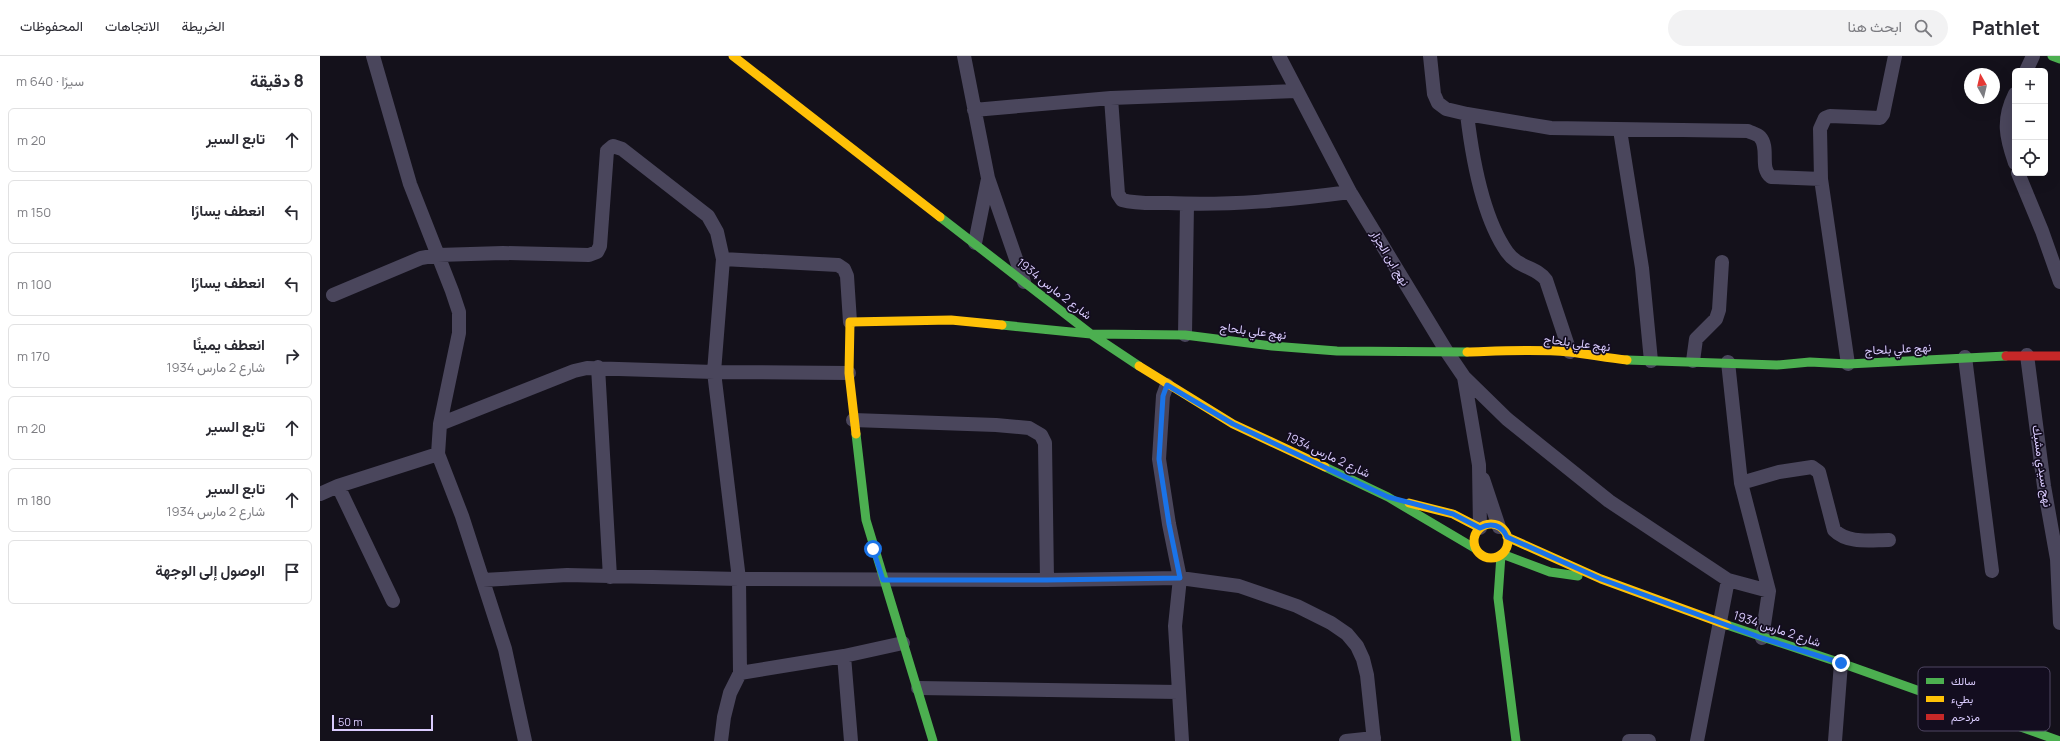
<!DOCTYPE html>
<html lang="ar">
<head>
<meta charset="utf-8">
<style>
	body { margin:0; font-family:Manrope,Vazirmatn,sans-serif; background:#f2f2f3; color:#2b2b33; direction:rtl }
	.controls { position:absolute; right:12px; top:12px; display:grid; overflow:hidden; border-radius:6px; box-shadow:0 4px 16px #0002 }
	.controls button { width:36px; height:36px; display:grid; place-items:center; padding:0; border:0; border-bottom:1px solid #e1e1e2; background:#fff; color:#2b2b33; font:20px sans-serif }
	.compass { position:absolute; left:1644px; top:12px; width:36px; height:36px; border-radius:50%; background:#fff; box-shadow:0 4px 16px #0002; rotate:352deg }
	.scale { position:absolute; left:12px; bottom:10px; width:101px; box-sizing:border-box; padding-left:4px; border:2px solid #daccfe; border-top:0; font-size:11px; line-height:14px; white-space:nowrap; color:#daccfe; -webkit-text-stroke:3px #130d1f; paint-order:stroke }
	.stop { position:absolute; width:12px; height:12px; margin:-9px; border:3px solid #1a73e8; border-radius:50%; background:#fff }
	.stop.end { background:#1a73e8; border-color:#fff; box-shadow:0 1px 4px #0008 }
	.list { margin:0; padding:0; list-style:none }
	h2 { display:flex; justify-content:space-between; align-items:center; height:52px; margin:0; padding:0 16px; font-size:17px }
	h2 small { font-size:13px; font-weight:400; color:#7c7c81 }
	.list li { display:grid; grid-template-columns:26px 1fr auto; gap:12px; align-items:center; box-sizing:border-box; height:64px; margin:0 8px 8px; padding:0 8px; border:1px solid #e1e1e2; border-radius:6px }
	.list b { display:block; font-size:15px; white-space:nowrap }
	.list p { margin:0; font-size:13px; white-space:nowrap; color:#7c7c81 }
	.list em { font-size:13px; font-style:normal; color:#7c7c81 }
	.icon { flex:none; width:22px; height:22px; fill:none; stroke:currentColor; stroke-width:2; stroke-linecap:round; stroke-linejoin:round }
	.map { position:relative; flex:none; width:1740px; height:685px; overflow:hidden; direction:ltr }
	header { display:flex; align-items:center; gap:24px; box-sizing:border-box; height:56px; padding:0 20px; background:#fff; border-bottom:1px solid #e1e1e2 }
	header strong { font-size:19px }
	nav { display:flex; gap:22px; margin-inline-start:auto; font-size:14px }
	.search { width:280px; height:36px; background:#f2f2f3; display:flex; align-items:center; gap:10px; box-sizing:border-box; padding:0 14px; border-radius:22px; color:#7c7c81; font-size:15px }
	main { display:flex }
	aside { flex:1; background:#fff }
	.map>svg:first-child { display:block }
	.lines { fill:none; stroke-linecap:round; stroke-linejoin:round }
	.street { stroke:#4a465c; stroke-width:14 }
	.fast { stroke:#4caf50; stroke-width:9 }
	.slow { stroke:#ffc107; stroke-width:9 }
	.jam { stroke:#c62828; stroke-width:9 }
	.route { stroke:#1a73e8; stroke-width:5 }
	.labels { text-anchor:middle; stroke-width:3.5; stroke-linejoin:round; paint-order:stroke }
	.street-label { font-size:12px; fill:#daccfe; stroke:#130d1f }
	.key { fill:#130d1f; stroke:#4f4662; stroke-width:1 }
	.key-label { font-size:11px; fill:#daccfe }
</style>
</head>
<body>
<header>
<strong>Pathlet</strong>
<div class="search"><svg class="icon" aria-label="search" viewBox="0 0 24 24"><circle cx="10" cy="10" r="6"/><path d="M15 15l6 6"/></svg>ابحث هنا</div>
<nav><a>الخريطة</a><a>الاتجاهات</a><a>المحفوظات</a></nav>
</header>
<main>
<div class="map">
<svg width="1740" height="685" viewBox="0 0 1740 685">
	<rect width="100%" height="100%" fill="#14111b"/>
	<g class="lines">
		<!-- street -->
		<path class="street" d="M 53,0 L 90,128 L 132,235 L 139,256 L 139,277 L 120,368 L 118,398 L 142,460 L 185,593 L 205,685
			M 644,0 L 668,122 L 704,226
			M 959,0 L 1030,136 L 1127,296 L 1144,321 L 1159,409 L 1160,472
			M 1110,0 L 1114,38 L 1118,47 L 1126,53 L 1147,58 L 1231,72 L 1428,75 C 1432,77 1437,78 1440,81 C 1450,92 1439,112 1451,121 L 1501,123
			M 1706,15 L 1713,0
			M 1695,38 C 1682,64 1686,81 1695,107
			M 791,42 L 798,138 L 802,144 C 816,148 833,147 848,147 C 909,150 969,144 1030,136
			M 654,54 L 791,42 L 976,35
			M 1147,58 C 1152,100 1163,162 1187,196 C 1198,212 1217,211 1226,224 L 1250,296
			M 1300,74 L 1322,212 L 1331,305
			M 1698,117 L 1722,175 L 1740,226
			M 655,187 L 668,123
			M 403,203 L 518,209 L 524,213 L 527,220 L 530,266
			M 13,239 L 101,202 L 118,199 L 183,197 L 269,199 L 277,196 L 280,190 L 287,95 L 293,90 L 302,93 L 388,160 L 397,176 L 403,203 L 394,316 L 419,523 L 420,617 L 410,637 L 404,661 L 401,685
			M 865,279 L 867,148
			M 1707,299 L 1724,430 L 1737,503 L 1740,567
			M 1645,301 L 1672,515
			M 1373,305 L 1376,283 L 1396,263 L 1399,254 L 1402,206
			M 1408,306 L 1421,427 L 1449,535 L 1442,582
			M 1528,308 L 1501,123 L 1500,73 L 1505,62 L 1510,60 L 1560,62 L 1563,58 L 1575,0
			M 278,311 L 290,521
			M 1144,321 L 1187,363 L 1289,445 L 1408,524 L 1449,535
			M 847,329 L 843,340 L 839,403 L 849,468 L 860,522 L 855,570 L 862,685
			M 533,364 L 676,369 L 709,372 L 721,379 L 725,387 L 727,524
			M 120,368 L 254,315 L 267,312 L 394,316 L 529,317
			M 1163,423 L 1179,471
			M 1421,427 L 1459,416 L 1492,411 L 1499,416 L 1514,474 C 1528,488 1550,484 1569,484
			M 18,430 L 73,545
			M 0,438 L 18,430 L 118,398
			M 163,524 L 247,519 L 419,523 L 727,524 L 860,522 L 919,530 L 977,550 L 1011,567 L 1027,578 L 1037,590 L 1043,603 L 1047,619 L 1054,685
			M 524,600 L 531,685
			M 420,617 L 524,600 L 583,587
			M 598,632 L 858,636
			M 1026,685 L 1054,682
			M 1309,685 L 1329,685
			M 1377,685 L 1408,524
			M 1515,685 L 1521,607"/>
		<!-- fast -->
		<path class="fast" d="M 1732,0 L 1740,3
			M 620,161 L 771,278 L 819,310
			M 682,269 L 771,278 L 865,279 L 952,290 L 1017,295 L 1147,296
			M 1307,304 L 1457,309 L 1490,306 L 1528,308 L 1686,300
			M 536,378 L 546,464 L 613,685
			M 1005,411 L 1068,441 L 1156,493
			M 1182,498 L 1230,516 L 1258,520
			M 1181,499 L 1178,542 L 1196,685
			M 1407,569 L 1521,607 L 1740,685"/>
		<!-- slow -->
		<path class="slow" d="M 413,0 L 620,161
			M 1147,296 C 1181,295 1215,293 1249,296 C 1268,298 1287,302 1307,304
			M 819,310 L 913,368 L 1005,411
			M 536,378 L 529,317 L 530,266 L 631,264 L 682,269
			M 1089,447 L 1133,458 L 1160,472
			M1154 485a17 17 0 1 1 34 0a17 17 0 1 1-34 0Z
			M 1187,481 L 1281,523 L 1407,569"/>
		<!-- jam -->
		<path class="jam" d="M 1686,300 L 1740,300"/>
	</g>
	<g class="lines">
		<!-- route -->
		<path class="route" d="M 553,493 L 563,524 L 727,524 L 860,522 L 849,468 L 839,403 L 843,340 L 847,329 L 913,368 L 1068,441 L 1133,458 L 1160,472 C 1171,466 1182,469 1187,481 L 1281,523 L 1442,582 L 1521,607"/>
	</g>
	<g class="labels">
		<!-- street labels -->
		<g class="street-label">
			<text transform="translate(1070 202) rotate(59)" y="4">نهج ابن الجزار</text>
			<text transform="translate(734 233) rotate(38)" y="4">شارع 2 مارس 1934</text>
			<text transform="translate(933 275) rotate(7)" y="4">نهج علي بلحاج</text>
			<text transform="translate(1257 287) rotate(7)" y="4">نهج علي بلحاج</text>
			<text transform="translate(1578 293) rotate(-3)" y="4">نهج علي بلحاج</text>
			<text transform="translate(1008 399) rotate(25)" y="4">شارع 2 مارس 1934</text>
			<text transform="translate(1722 410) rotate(82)" y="4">نهج سيدي مشبك</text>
			<text transform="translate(1457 573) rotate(18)" y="4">شارع 2 مارس 1934</text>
		</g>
	</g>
	<!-- legend -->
	<rect x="1598" y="611" width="132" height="64" rx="6" class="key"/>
	<rect x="1606" y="622" width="18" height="6" fill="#4caf50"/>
	<rect x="1606" y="640" width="18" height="6" fill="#ffc107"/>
	<rect x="1606" y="658" width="18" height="6" fill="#c62828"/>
	<g class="key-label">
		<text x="1631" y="629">سالك</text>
		<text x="1631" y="647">بطيء</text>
		<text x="1631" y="665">مزدحم</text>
	</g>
</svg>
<div class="controls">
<button>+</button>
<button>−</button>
<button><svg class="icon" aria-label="locate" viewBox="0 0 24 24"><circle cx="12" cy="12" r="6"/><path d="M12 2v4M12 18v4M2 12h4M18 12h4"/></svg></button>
</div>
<svg class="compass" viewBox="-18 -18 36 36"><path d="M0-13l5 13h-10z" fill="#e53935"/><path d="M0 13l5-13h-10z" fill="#7c7c81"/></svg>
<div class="scale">50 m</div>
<div class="stop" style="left:553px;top:493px"></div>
<div class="stop end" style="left:1521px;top:607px"></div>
</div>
<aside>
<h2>8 دقيقة<small>سيرًا · 640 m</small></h2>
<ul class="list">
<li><svg class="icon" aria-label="ahead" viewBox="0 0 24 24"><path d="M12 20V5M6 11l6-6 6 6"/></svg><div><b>تابع السير</b></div><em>20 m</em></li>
<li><svg class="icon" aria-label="left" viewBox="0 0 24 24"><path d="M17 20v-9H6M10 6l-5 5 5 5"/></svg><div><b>انعطف يسارًا</b></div><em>150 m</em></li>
<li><svg class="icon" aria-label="left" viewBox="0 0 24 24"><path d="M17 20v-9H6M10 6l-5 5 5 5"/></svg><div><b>انعطف يسارًا</b></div><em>100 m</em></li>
<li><svg class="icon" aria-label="right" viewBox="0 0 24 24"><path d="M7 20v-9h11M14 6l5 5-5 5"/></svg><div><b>انعطف يمينًا</b><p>شارع 2 مارس 1934</p></div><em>170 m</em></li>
<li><svg class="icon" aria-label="ahead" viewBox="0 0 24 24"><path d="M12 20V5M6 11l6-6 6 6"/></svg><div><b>تابع السير</b></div><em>20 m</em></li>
<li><svg class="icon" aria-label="ahead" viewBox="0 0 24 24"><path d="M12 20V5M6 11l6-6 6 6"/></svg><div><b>تابع السير</b><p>شارع 2 مارس 1934</p></div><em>180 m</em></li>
<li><svg class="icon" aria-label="arrive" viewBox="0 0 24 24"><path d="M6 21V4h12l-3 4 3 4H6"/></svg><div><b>الوصول إلى الوجهة</b></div></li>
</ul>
</aside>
</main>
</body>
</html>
